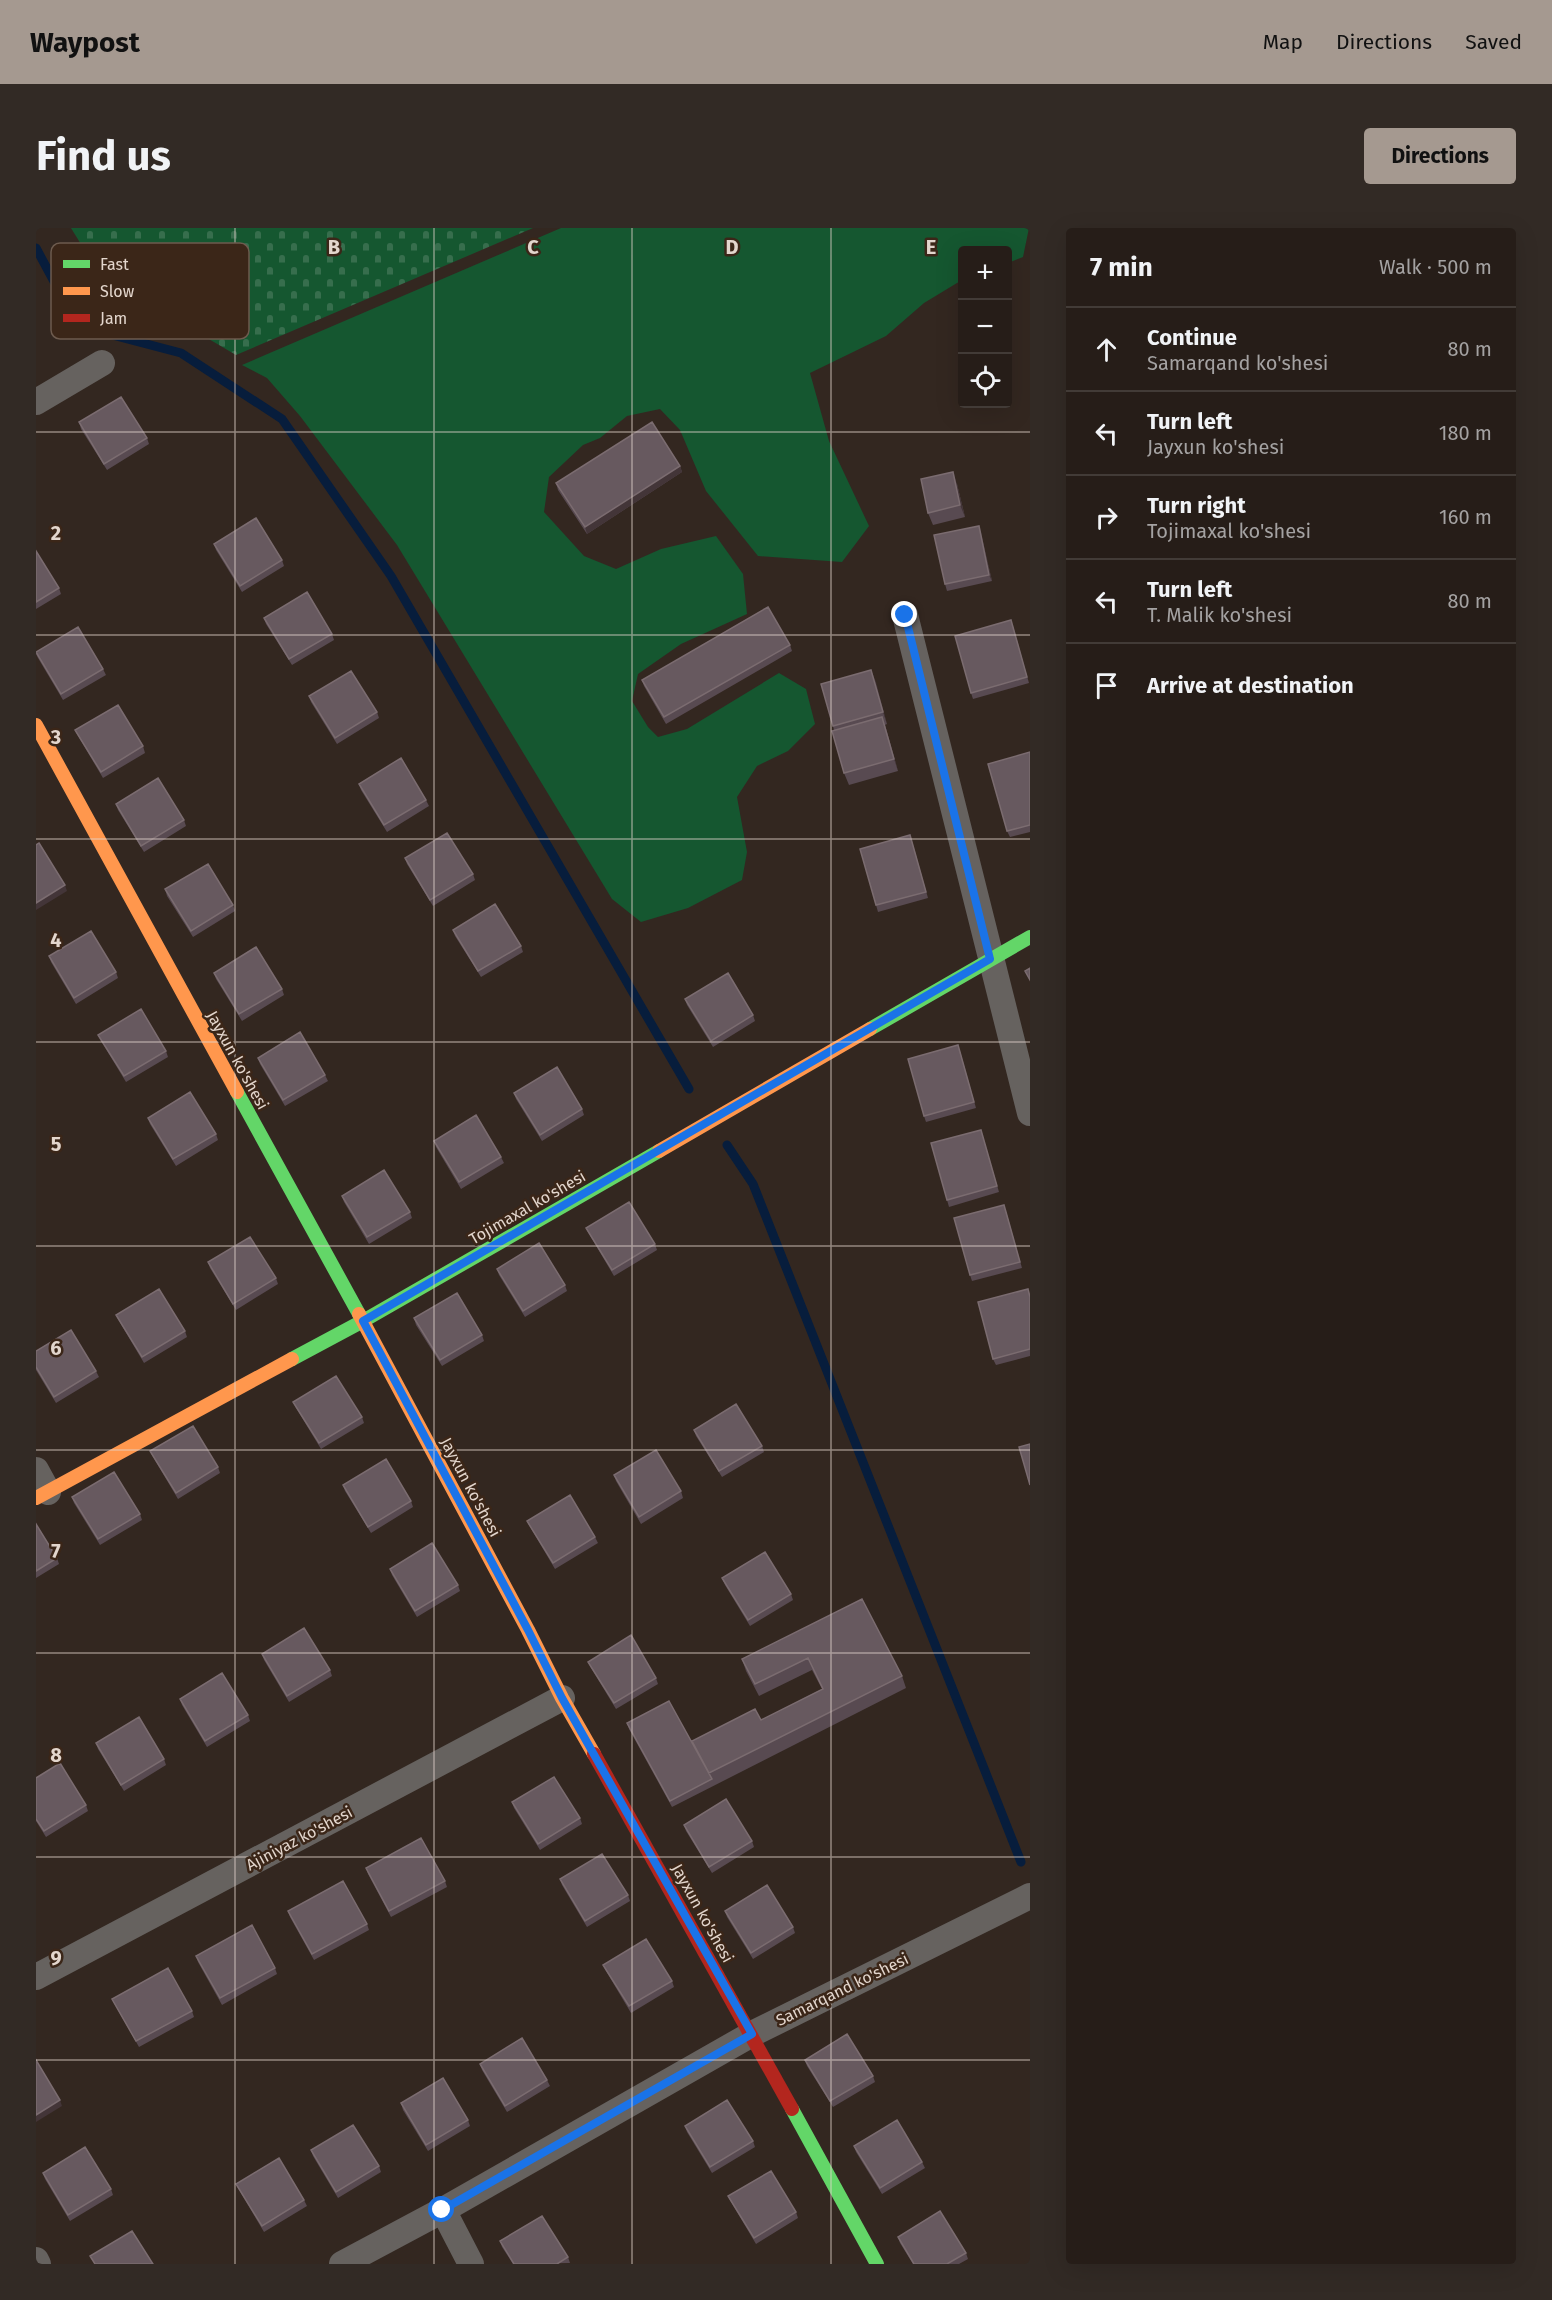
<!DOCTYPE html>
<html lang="en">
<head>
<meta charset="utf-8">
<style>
	body { margin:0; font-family:"Fira Sans",sans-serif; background:#322a25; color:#f1f3f6 }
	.controls { position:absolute; right:18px; top:18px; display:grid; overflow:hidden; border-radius:6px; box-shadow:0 6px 24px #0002 }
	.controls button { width:54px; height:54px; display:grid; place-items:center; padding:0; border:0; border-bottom:2px solid #423b37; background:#261d18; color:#f1f3f6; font:30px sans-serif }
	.stop { position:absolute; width:18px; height:18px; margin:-14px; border:4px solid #1a73e8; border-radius:50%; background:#fff }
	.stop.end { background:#1a73e8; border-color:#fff; box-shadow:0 2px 6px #0008 }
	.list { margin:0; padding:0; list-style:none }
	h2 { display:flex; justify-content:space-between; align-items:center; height:78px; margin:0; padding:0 24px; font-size:26px }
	h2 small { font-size:20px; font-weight:400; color:#a4a2a2 }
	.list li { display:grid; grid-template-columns:39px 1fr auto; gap:18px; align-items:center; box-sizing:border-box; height:84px; padding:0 24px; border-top:2px solid #423b37 }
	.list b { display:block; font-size:22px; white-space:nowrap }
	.list p { margin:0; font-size:20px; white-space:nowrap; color:#a4a2a2 }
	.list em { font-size:20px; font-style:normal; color:#a4a2a2 }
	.icon { flex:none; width:33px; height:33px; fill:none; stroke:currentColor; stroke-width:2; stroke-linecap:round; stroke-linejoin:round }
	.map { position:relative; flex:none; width:994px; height:2036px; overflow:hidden; border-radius:6px }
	header { display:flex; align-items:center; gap:36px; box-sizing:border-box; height:84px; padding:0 30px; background:#a59990; color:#111 }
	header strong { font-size:28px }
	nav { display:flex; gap:33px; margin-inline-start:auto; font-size:21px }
	.intro { display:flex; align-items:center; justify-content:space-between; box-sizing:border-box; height:144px; padding:0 36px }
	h1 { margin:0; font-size:42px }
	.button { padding:15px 27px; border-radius:6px; background:#a59990; color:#111; font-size:21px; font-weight:700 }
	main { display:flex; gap:36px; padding:0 36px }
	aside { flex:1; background:#261d18; border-radius:6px; box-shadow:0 6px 24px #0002 }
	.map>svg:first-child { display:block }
	.grass { fill:#155730 }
	.cemetery { fill:url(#cemetery-stones) }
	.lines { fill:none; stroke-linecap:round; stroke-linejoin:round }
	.stream { stroke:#071d3c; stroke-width:9 }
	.street { stroke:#66625f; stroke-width:26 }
	.fast { stroke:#63d668; stroke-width:14 }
	.slow { stroke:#ff974d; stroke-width:14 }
	.jam { stroke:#b3261e; stroke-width:14 }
	.wall { fill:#584a51 }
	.shaded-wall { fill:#433538 }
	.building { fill:#67595f; stroke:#7b6c70; stroke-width:1.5 }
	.route { stroke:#1a73e8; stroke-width:8 }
	.grid { fill:none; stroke:#e3d6cd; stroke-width:1.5; stroke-opacity:0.55 }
	.labels { text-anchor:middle; stroke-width:5; stroke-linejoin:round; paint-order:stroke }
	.street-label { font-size:16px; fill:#e3d6cd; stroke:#3b2618 }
	.key { fill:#3b2618; stroke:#6d5b4e; stroke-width:1.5 }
	.key-label { font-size:16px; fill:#e3d6cd }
	.grid-label { font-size:20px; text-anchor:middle; font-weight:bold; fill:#e3d6cd; stroke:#3b2618; stroke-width:5; stroke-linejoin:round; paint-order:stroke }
</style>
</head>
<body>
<header>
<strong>Waypost</strong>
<nav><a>Map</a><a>Directions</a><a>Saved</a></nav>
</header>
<div class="intro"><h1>Find us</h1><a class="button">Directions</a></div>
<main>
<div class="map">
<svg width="994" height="2036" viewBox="0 0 994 2036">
	<defs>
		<pattern id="cemetery-stones" width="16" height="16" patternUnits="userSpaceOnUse" patternTransform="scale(1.5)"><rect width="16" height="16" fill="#155730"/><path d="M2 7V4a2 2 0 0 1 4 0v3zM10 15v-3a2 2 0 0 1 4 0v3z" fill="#376e4d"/></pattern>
	</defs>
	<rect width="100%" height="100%" fill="#332720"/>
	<!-- grass -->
	<path class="grass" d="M 525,0 L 993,0 L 987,29 L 972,35 L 972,22 L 927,22 L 926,52 L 888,75 L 850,108 L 774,145 L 793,213 L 833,298 L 806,334 L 722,328 L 670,263 L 644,202 L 624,181 L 591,188 L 564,210 L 547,217 L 513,249 L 508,284 L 548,328 L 580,341 L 625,321 L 680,308 L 707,346 L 711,386 L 645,416 L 602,446 L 596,473 L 612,499 L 622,509 L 651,501 L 743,445 L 770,461 L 779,496 L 752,523 L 721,538 L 701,569 L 711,624 L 706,652 L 652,680 L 605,694 L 576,671 L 361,317 L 264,188 L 231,150 L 206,137 Z"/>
	<!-- cemetery -->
	<path class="cemetery" d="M 35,0 L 497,0 L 200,127 L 64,47 Z"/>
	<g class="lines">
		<!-- stream -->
		<path class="stream" d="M 0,20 L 42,98 L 145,125 L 246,191 L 355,348 L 653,861
			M 691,917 L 717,956 L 985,1634"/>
		<!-- street -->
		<path class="street" d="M 0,174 L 66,135
			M 869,387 L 994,885
			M 0,1242 L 12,1264
			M 0,1749 L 526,1470
			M 407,1982 L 435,2036
			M 0,2032 L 2,2036
			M 306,2036 L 407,1982 L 716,1806 L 994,1668"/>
		<!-- fast -->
		<path class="fast" d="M 834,801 L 994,709
			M 201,864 L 323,1086
			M 256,1131 L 327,1093 L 623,923
			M 756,1881 L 841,2036"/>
		<!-- slow -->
		<path class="slow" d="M 0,497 L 201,864
			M 623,923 L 834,801
			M 323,1086 L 492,1402 L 526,1470 L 558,1526
			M 0,1270 L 256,1131"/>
		<!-- jam -->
		<path class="jam" d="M 558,1526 L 756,1881"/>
	</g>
	<!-- wall -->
	<path class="wall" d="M 43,194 L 111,210 L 113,216 L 71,242 L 45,201 Z
		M 644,238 L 646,244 L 551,306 L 522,262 L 520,255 Z
		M 921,256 L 929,289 L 897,297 L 892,285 Z
		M 943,298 L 956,353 L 911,363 L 909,356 Z
		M 178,316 L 246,332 L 248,338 L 206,364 L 180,322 Z
		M 0,323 L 23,360 L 25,366 L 0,381 Z
		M 228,390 L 296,406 L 298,412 L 256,437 L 230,396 Z
		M 977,398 L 993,455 L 937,471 L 935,465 Z
		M 754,417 L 756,423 L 630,496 L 608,458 L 606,452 Z
		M 0,426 L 67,441 L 70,447 L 27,472 L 2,430 Z
		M 835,442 L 851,496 L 849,497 L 862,543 L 813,557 L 808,545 L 797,498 Z
		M 273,468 L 341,484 L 343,490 L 301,516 L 275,474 Z
		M 39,502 L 107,518 L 109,525 L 67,550 L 42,508 Z
		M 994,524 L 994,604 L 974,609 L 971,603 Z
		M 323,556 L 390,572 L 393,578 L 351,604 L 325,562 Z
		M 80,576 L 148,592 L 150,598 L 108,624 L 82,582 Z
		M 876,613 L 892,670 L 842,684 L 840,677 Z
		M 369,630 L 437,646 L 439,652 L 397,678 L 371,636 Z
		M 129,661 L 197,677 L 199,683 L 157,709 L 131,668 Z
		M 417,702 L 485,718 L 487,724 L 445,749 L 419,708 Z
		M 13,728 L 80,744 L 82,750 L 40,776 L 15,734 Z
		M 178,745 L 246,761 L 248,767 L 206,793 L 180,751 Z
		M 649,771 L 717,787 L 719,793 L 677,819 L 651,777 Z
		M 62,807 L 130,823 L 132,829 L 90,854 L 65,813 Z
		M 924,823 L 940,880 L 890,894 L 888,888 Z
		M 222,830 L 289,847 L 292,853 L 249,878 L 224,836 Z
		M 478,865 L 546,881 L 548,887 L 506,913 L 480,871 Z
		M 112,890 L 180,906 L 182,912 L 140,938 L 114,896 Z
		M 945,902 L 963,964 L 913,979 L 911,972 Z
		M 398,913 L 465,929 L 468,935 L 425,961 L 400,919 Z
		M 306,968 L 374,984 L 376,990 L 333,1016 L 308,974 Z
		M 970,983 L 986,1040 L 936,1053 L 934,1047 Z
		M 550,1000 L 619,1016 L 621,1022 L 578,1048 L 553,1006 Z
		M 172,1034 L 240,1050 L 242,1056 L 200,1082 L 174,1040 Z
		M 461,1041 L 529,1057 L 531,1063 L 489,1089 L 463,1047 Z
		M 992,1061 L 994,1067 L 994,1128 L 960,1137 L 957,1131 Z
		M 80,1087 L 149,1103 L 151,1109 L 108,1135 L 83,1093 Z
		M 378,1090 L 446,1107 L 448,1113 L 406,1138 L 380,1097 Z
		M 0,1123 L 60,1143 L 63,1149 L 20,1175 L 0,1142 Z
		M 257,1174 L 326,1189 L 328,1195 L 285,1221 L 260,1180 Z
		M 658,1202 L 726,1218 L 728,1224 L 686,1249 L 660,1208 Z
		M 114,1223 L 182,1239 L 184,1245 L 142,1271 L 117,1229 Z
		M 578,1247 L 645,1263 L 647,1270 L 605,1296 L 580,1253 Z
		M 307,1257 L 375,1273 L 377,1279 L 335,1305 L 309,1263 Z
		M 36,1269 L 104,1286 L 106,1292 L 64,1317 L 38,1275 Z
		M 491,1293 L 559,1309 L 562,1315 L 519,1341 L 494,1299 Z
		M 0,1296 L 21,1330 L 23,1336 L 0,1350 Z
		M 354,1341 L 422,1357 L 424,1363 L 381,1389 L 356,1347 Z
		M 686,1350 L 755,1366 L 757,1372 L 714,1398 L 689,1357 Z
		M 826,1371 L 866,1448 L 870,1460 L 636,1579 L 593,1501 L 591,1495 L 657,1517 L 725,1492 L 786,1461 L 776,1442 L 723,1468 L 710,1443 L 706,1431 Z
		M 226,1426 L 294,1442 L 296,1448 L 253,1474 L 228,1432 Z
		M 552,1434 L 620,1450 L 622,1456 L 580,1481 L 555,1440 Z
		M 144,1471 L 212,1487 L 214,1493 L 171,1519 L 146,1477 Z
		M 60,1515 L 128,1531 L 130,1537 L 88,1563 L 62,1521 Z
		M 0,1550 L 50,1577 L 52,1583 L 10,1609 L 0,1593 Z
		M 476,1574 L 544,1590 L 546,1596 L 504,1622 L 478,1580 Z
		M 648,1597 L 716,1613 L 718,1619 L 676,1645 L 650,1603 Z
		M 330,1640 L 409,1653 L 411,1659 L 355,1689 L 332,1646 Z
		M 524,1651 L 592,1667 L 594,1673 L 551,1699 L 526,1657 Z
		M 252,1683 L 331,1696 L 333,1702 L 278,1732 L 254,1689 Z
		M 689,1683 L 757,1699 L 759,1705 L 717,1731 L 691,1689 Z
		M 160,1728 L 239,1740 L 241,1746 L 186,1777 L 162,1734 Z
		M 567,1737 L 636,1753 L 638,1759 L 595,1785 L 570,1743 Z
		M 76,1771 L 156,1783 L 158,1789 L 103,1819 L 79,1777 Z
		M 769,1832 L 837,1848 L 839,1854 L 797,1879 L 771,1838 Z
		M 444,1836 L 511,1852 L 514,1858 L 471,1884 L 446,1842 Z
		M 365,1875 L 432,1892 L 434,1898 L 392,1923 L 367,1882 Z
		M 649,1898 L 717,1913 L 719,1919 L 676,1945 L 651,1904 Z
		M 818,1918 L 886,1934 L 889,1940 L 846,1966 L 820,1924 Z
		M 275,1922 L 343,1938 L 345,1944 L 302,1970 L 277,1928 Z
		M 7,1945 L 75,1961 L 77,1967 L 34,1993 L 9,1951 Z
		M 200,1956 L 268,1972 L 271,1978 L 228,2004 L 203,1962 Z
		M 692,1968 L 760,1984 L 762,1990 L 720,2016 L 695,1974 Z
		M 862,2009 L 930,2025 L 932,2031 L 923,2036 L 877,2036 L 864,2015 Z
		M 464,2013 L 532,2029 L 534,2035 L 477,2036 L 466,2019 Z"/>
	<!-- shaded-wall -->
	<path class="shaded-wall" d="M 644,238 L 646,244 L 551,306 L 549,299 Z
		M 917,244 L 921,256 L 929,289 L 924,277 Z
		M 943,298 L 945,304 L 956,353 L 953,347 Z
		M 835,442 L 840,454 L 851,496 L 847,484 Z
		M 846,489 L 850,501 L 862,543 L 858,531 Z
		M 29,657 L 31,663 L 0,682 L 0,675 Z
		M 24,1872 L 26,1878 L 0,1894 L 0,1887 Z"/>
	<!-- building -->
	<path class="building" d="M 85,169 L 111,210 L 68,236 L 43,194 Z
		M 616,194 L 644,238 L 549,299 L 520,255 Z
		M 917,244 L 924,277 L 892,285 L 885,251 Z
		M 220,290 L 246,332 L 204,358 L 178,316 Z
		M 943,298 L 953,347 L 909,356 L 898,307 Z
		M 0,323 L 23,360 L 0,374 Z
		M 271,364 L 296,406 L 253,431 L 228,390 Z
		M 732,379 L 754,417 L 628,489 L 606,452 Z
		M 975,392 L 991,449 L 935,465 L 919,408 Z
		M 42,399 L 67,441 L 25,466 L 0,424 Z
		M 835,442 L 847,484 L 797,498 L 785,456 Z
		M 315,443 L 341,484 L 299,510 L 273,468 Z
		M 82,477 L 107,518 L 65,544 L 39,502 Z
		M 846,489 L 858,531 L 808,545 L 796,503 Z
		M 994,524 L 994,597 L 971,603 L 952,536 Z
		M 365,530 L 390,572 L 348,597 L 323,556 Z
		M 122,550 L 148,592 L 105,618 L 80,576 Z
		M 411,605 L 437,646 L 394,672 L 369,630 Z
		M 874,607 L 890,664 L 840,677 L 824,621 Z
		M 3,615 L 29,657 L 0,675 L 0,617 Z
		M 172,636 L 197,677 L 155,703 L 129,661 Z
		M 459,676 L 485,718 L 442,743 L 417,702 Z
		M 55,703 L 80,744 L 38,770 L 13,728 Z
		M 220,719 L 246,761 L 203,786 L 178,745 Z
		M 994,740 L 994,752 L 989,743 Z
		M 692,745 L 717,787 L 675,813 L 649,771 Z
		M 105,781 L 130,823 L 88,848 L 62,807 Z
		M 264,804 L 289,847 L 247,872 L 222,830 Z
		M 922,817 L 938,874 L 888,888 L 872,831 Z
		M 521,839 L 546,881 L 504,907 L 478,865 Z
		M 154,864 L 180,906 L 137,931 L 112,890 Z
		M 440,887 L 465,929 L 423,954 L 398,913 Z
		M 945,902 L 961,958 L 911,972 L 895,915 Z
		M 348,942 L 374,984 L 331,1009 L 306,968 Z
		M 593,974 L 619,1016 L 576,1042 L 550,1000 Z
		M 968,977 L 984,1034 L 934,1047 L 918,990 Z
		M 214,1009 L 240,1050 L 197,1076 L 172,1034 Z
		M 503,1015 L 529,1057 L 487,1083 L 461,1041 Z
		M 123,1061 L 149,1103 L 106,1129 L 80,1087 Z
		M 992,1061 L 994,1069 L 994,1121 L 957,1131 L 942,1074 Z
		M 421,1065 L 446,1107 L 404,1132 L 378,1090 Z
		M 35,1102 L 60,1143 L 18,1169 L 0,1139 L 0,1123 Z
		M 300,1148 L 326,1189 L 283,1215 L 257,1174 Z
		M 700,1176 L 726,1218 L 683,1243 L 658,1202 Z
		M 157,1198 L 182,1239 L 140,1265 L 114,1223 Z
		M 994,1216 L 994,1257 L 983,1219 Z
		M 620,1222 L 645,1263 L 603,1289 L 578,1247 Z
		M 350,1231 L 375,1273 L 332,1299 L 307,1257 Z
		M 78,1244 L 104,1286 L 62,1311 L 36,1269 Z
		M 534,1267 L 559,1309 L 517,1335 L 491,1293 Z
		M 0,1296 L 21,1330 L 0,1343 Z
		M 396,1315 L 422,1357 L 379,1383 L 354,1341 Z
		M 729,1324 L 755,1366 L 712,1392 L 686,1350 Z
		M 826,1371 L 866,1448 L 673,1545 L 656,1513 L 719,1481 L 725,1492 L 787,1461 L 772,1430 L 719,1456 L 706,1431 Z
		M 268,1400 L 294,1442 L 251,1468 L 226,1426 Z
		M 595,1407 L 620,1450 L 578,1475 L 552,1434 Z
		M 186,1445 L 212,1487 L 169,1513 L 144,1471 Z
		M 633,1473 L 676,1551 L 634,1573 L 591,1495 Z
		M 103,1489 L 128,1531 L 85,1557 L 60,1515 Z
		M 24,1535 L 50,1577 L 8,1603 L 0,1591 L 0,1550 Z
		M 518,1549 L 544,1590 L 502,1616 L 476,1574 Z
		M 690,1571 L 716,1613 L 673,1639 L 648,1597 Z
		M 385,1610 L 409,1653 L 353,1683 L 330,1640 Z
		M 566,1626 L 592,1667 L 549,1693 L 524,1651 Z
		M 307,1653 L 331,1696 L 276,1726 L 252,1683 Z
		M 731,1657 L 757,1699 L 715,1725 L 689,1683 Z
		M 216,1697 L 239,1740 L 184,1770 L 160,1728 Z
		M 610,1711 L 636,1753 L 593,1778 L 567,1737 Z
		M 132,1740 L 156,1783 L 100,1813 L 76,1771 Z
		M 811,1806 L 837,1848 L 794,1873 L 769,1832 Z
		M 486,1810 L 511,1852 L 469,1878 L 444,1836 Z
		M 0,1832 L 24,1872 L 0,1887 Z
		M 407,1850 L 432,1892 L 390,1917 L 365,1875 Z
		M 691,1872 L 717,1913 L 674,1939 L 649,1898 Z
		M 861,1892 L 886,1934 L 844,1960 L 818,1918 Z
		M 317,1897 L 343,1938 L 300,1964 L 275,1922 Z
		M 49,1919 L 75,1961 L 32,1987 L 7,1945 Z
		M 243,1930 L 268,1972 L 226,1998 L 200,1956 Z
		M 735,1943 L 760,1984 L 718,2010 L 692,1968 Z
		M 904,1983 L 930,2025 L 911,2036 L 878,2036 L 862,2009 Z
		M 506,1988 L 532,2029 L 521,2036 L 478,2036 L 464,2013 Z
		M 96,2003 L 117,2036 L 59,2036 L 54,2028 Z"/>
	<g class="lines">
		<!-- route -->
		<path class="route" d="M 406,1982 L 716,1806 L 526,1470 L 492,1402 L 327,1093 L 954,731 L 869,387"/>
	</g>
	<!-- grid -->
	<path class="grid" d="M 199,0 L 199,2036M 398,0 L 398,2036M 596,0 L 596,2036M 795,0 L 795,2036M 0,204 L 994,204M 0,407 L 994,407M 0,611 L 994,611M 0,814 L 994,814M 0,1018 L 994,1018M 0,1222 L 994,1222M 0,1425 L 994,1425M 0,1629 L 994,1629M 0,1832 L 994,1832"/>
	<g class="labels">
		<!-- street labels -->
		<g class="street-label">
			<text transform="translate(202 832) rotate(61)" y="6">Jayxun ko'shesi</text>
			<text transform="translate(491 979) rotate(-30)" y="6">Tojimaxal ko'shesi</text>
			<text transform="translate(435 1259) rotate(62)" y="6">Jayxun ko'shesi</text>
			<text transform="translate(263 1610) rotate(-28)" y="6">Ajiniyaz ko'shesi</text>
			<text transform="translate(667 1685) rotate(61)" y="6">Jayxun ko'shesi</text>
			<text transform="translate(806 1761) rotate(-26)" y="6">Samarqand ko'shesi</text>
		</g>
	</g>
	<!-- legend -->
	<rect x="15" y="15" width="198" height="96" rx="9" class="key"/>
	<rect x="27" y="32" width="27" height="8" fill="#63d668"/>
	<rect x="27" y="59" width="27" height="8" fill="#ff974d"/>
	<rect x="27" y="86" width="27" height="8" fill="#b3261e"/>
	<g class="key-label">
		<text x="64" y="42">Fast</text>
		<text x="64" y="69">Slow</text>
		<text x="64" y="96">Jam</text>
	</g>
	<g class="grid-label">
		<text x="298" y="26">B</text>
		<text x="497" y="26">C</text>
		<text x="696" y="26">D</text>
		<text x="895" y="26">E</text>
		<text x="20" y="312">2</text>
		<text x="20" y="516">3</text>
		<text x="20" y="719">4</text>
		<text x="20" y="923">5</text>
		<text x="20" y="1127">6</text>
		<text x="20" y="1330">7</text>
		<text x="20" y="1534">8</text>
		<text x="20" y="1737">9</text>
	</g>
</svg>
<div class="controls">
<button>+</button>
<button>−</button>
<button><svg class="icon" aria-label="locate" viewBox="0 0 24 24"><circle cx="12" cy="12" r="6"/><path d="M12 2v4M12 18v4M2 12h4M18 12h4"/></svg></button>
</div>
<div class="stop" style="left:406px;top:1982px"></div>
<div class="stop end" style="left:869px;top:387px"></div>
</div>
<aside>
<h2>7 min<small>Walk · 500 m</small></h2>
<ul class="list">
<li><svg class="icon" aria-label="ahead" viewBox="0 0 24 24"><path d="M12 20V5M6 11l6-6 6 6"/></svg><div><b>Continue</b><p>Samarqand ko'shesi</p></div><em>80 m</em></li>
<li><svg class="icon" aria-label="left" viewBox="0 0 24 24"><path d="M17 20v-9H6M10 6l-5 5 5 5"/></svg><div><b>Turn left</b><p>Jayxun ko'shesi</p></div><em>180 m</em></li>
<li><svg class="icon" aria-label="right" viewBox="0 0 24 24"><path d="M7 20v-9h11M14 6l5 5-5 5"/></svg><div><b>Turn right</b><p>Tojimaxal ko'shesi</p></div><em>160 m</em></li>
<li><svg class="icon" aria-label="left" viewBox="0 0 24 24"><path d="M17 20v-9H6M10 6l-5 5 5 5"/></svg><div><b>Turn left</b><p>T. Malik ko'shesi</p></div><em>80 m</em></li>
<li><svg class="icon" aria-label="arrive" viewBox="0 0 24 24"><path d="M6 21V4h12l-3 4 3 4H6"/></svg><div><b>Arrive at destination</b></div></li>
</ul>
</aside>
</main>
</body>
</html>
